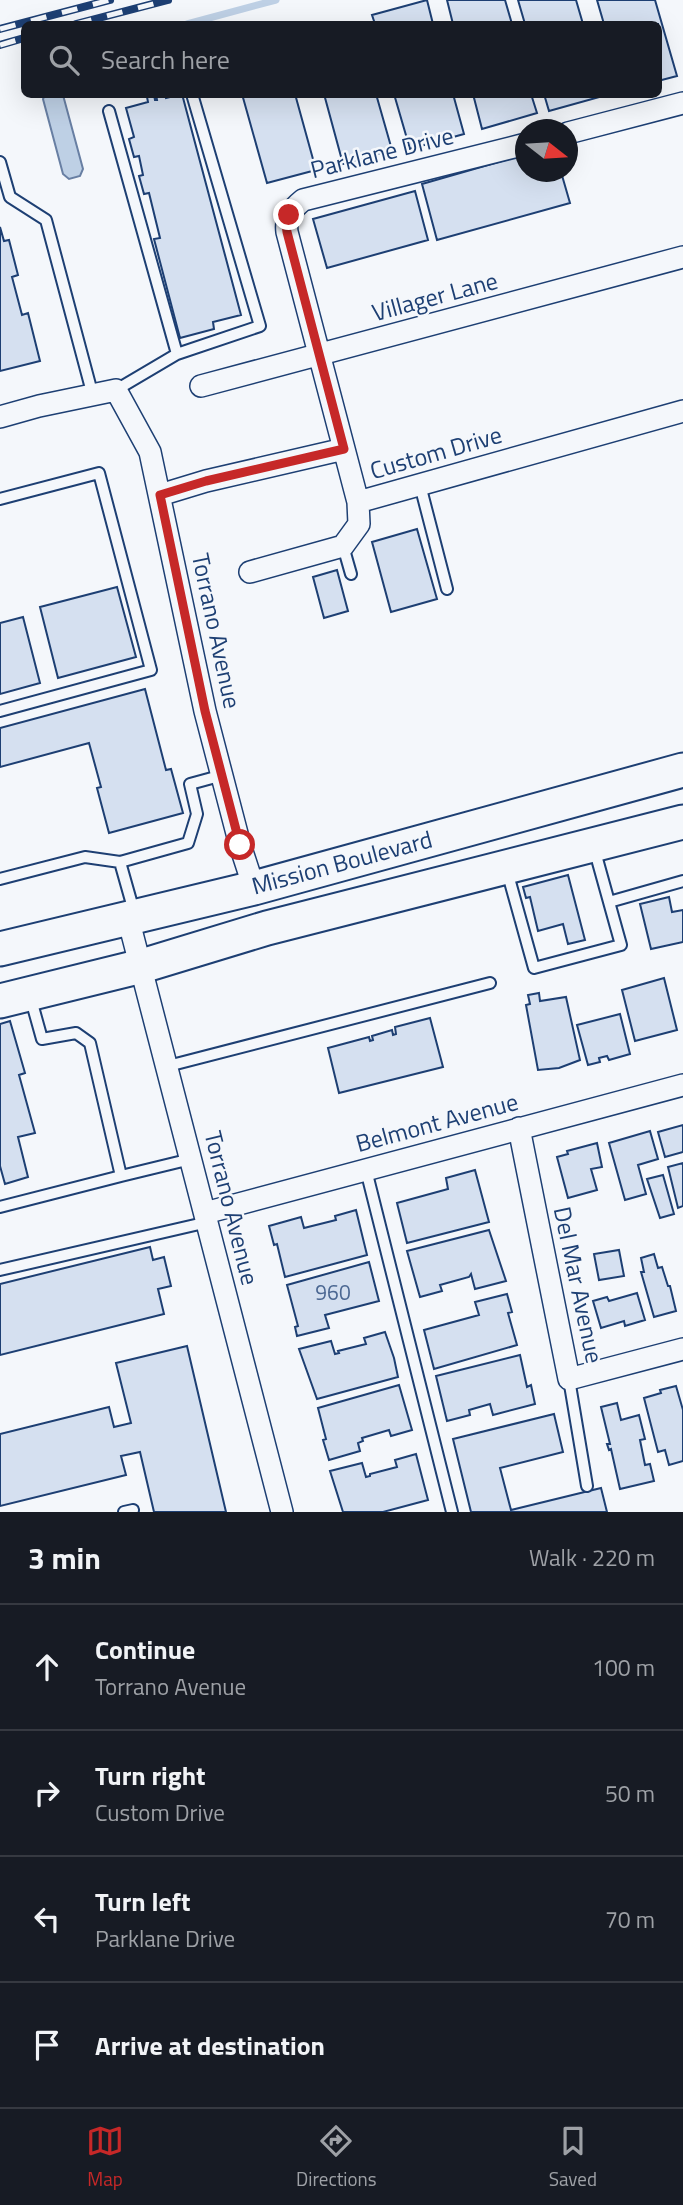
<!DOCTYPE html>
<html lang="en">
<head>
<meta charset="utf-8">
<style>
	body { margin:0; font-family:"Titillium Web",sans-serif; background:#20242c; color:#f1f3f6 }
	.compass { position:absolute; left:515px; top:119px; width:63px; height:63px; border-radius:50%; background:#171b24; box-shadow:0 7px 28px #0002; rotate:107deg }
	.stop { position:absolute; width:21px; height:21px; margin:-16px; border:5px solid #c62828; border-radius:50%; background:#fff }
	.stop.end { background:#c62828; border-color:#fff; box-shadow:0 2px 7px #0008 }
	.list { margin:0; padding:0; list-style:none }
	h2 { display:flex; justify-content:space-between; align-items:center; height:91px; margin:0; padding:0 28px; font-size:30px }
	h2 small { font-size:23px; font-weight:400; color:#9ea1a6 }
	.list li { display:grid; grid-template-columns:46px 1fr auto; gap:21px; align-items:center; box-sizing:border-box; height:126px; padding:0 28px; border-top:2px solid #363941 }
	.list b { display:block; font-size:26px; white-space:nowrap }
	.list p { margin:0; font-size:23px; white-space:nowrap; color:#9ea1a6 }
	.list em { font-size:23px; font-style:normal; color:#9ea1a6 }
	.icon { flex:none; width:38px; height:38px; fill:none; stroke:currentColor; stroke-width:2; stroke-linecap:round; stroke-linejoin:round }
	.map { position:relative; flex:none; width:683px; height:1512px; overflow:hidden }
	.search { position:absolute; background:#171b24; box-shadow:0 7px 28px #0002; left:21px; right:21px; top:21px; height:77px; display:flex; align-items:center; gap:18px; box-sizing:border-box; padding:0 24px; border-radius:10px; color:#9ea1a6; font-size:26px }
	.sheet { height:595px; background:#171b24 }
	nav { display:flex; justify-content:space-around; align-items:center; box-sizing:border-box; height:98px; border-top:2px solid #363941; background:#171b24; font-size:19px; color:#9ea1a6 }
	nav a { display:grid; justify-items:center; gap:4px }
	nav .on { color:#c62828 }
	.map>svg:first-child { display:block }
	.water { fill:#bed0e5; stroke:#687fa3; stroke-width:2 }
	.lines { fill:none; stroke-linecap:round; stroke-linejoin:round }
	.stream { stroke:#bed0e5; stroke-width:7 }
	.building { fill:#d5e0f0; stroke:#1d3f73; stroke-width:2 }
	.service-casing { stroke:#1d3f73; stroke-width:14 }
	.minor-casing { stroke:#1d3f73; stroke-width:24 }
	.primary-casing { stroke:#1d3f73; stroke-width:37 }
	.service { stroke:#f4f7fb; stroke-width:10 }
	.minor { stroke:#f4f7fb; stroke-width:21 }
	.primary { stroke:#f4f7fb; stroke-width:33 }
	.rail-casing { stroke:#1d3f73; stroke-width:8 }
	.rail { stroke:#f4f7fb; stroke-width:5; stroke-dasharray:16; stroke-linecap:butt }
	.route { stroke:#c62828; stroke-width:9 }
	.labels { text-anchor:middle; stroke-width:5; stroke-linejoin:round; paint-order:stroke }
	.number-label { font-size:21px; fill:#4b6792 }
	.street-label { font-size:24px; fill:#1d3f73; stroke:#f4f7fb }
</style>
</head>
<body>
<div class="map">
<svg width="683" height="1512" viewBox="0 0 683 1512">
	<rect width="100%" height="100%" fill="#f4f7fb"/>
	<!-- water -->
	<path class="water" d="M 45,95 L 63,95 L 83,169 L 80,176 L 69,179 L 63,174 L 43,99 Z"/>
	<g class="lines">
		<!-- stream -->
		<path class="stream" d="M 187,24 L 276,0"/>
	</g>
	<!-- building -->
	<path class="building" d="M 427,0 L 433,24 L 375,24 L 372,15 Z
		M 447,0 L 505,0 L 512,24 L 453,24 Z
		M 518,0 L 576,0 L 583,24 L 525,24 Z
		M 597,0 L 655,0 L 677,76 L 658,81 L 658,24 L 604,24 Z
		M 156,94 L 165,94 L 166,98 L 182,94 L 241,315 L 213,322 L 214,329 L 180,338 L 154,239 L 160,238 L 149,193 L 144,194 L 139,176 L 143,175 L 139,156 L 134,157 L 129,139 L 134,137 L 126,108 L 148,102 L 147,97 L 154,95 L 155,100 L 157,100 Z
		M 242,94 L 295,94 L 316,170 L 267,183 Z
		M 324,94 L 376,94 L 392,150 L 343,164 Z
		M 394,94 L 453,94 L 464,134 L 410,149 Z
		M 473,94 L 531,94 L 537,113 L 482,129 Z
		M 544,94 L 603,94 L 603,96 L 549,111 Z
		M 526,154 L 526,172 L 561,172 L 570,203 L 437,240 L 422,184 Z
		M 415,191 L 428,240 L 327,268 L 313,219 Z
		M 0,227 L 4,241 L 9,240 L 18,275 L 12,277 L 22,315 L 28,313 L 40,361 L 0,371 Z
		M 417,529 L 437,599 L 391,612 L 372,542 Z
		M 337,570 L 348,611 L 324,618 L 313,577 Z
		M 117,587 L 136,657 L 58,678 L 40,607 Z
		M 23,617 L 40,683 L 0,694 L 0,623 Z
		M 145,689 L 166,770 L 171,769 L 183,813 L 109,833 L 97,788 L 101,787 L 89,743 L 0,767 L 0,728 Z
		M 568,875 L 585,940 L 568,944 L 563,924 L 538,931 L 530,897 L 526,898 L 523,887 Z
		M 669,897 L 672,912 L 683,910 L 683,942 L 651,949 L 640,904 Z
		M 664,978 L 677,1030 L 635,1041 L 622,990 Z
		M 539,993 L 540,1001 L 566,997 L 580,1060 L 559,1068 L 538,1070 L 526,1005 L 530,1004 L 528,995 Z
		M 620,1014 L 630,1054 L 609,1060 L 607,1056 L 599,1058 L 600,1062 L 588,1065 L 577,1025 Z
		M 430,1018 L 443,1067 L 339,1093 L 328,1048 L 369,1037 L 370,1041 L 373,1040 L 372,1036 L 392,1030 L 393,1035 L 396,1034 L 395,1027 Z
		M 10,1021 L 25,1073 L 19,1075 L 35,1133 L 18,1137 L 28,1177 L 5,1184 L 0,1166 L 0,1024 Z
		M 683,1125 L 683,1152 L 665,1157 L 658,1132 Z
		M 650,1131 L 658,1159 L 638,1165 L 646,1194 L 625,1200 L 609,1143 Z
		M 597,1143 L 602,1167 L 591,1169 L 597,1190 L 568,1198 L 557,1157 L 568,1154 L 567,1151 Z
		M 683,1163 L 683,1206 L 678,1208 L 668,1167 Z
		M 475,1170 L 489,1222 L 407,1243 L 397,1203 L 448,1189 L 446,1178 Z
		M 663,1175 L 674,1214 L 660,1218 L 647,1179 Z
		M 356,1210 L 367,1255 L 285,1277 L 277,1244 L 274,1245 L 269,1226 L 301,1217 L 304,1228 L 336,1220 L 335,1216 Z
		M 489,1230 L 506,1281 L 475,1289 L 471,1274 L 469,1277 L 440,1285 L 442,1291 L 420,1297 L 407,1251 Z
		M 150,1247 L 153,1260 L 164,1257 L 171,1286 L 158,1289 L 164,1314 L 0,1355 L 0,1284 Z
		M 619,1250 L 624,1276 L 599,1280 L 594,1254 Z
		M 654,1254 L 658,1268 L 662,1267 L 668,1286 L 670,1286 L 676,1311 L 654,1317 L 641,1272 L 644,1272 L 641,1258 Z
		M 369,1262 L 379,1301 L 325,1315 L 329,1328 L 297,1336 L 295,1327 L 298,1326 L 287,1285 Z
		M 637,1293 L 645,1320 L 625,1326 L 624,1321 L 601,1328 L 593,1301 L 607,1297 L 609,1301 Z
		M 507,1294 L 512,1312 L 508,1313 L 517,1345 L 434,1369 L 424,1330 L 479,1315 L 475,1302 Z
		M 385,1332 L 394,1358 L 398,1377 L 317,1399 L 299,1349 L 331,1341 L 335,1354 L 339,1353 L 338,1351 L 366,1344 L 364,1338 Z
		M 187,1346 L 226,1512 L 154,1512 L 140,1452 L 121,1456 L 126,1475 L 0,1506 L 0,1434 L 109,1407 L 114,1427 L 131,1423 L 116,1363 Z
		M 520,1355 L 527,1387 L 531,1385 L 535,1404 L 493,1415 L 490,1404 L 469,1410 L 470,1415 L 447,1421 L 436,1376 Z
		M 399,1385 L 412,1430 L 391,1436 L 389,1430 L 362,1438 L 363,1441 L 358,1443 L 360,1451 L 329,1460 L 323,1440 L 326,1439 L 318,1408 Z
		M 676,1386 L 683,1410 L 683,1461 L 669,1465 L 665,1450 L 658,1452 L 644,1398 L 661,1393 L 660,1390 Z
		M 617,1403 L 621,1420 L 639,1415 L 645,1439 L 640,1440 L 645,1465 L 650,1464 L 654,1481 L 620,1489 L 611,1449 L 609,1450 L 607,1444 L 610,1444 L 601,1407 Z
		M 554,1414 L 563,1452 L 500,1468 L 511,1510 L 601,1488 L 607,1512 L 471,1512 L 453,1439 Z
		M 416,1454 L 428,1500 L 383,1512 L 343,1512 L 330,1471 L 362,1463 L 366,1477 L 370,1476 L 370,1474 L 397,1467 L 395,1460 Z"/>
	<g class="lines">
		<!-- service casing -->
		<g class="service-casing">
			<path id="service" d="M 109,111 L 177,354 L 116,390
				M 0,162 L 10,197 L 46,220 L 93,396
				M 177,354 L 260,326 L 192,94
				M 420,485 L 447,589
				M 0,499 L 99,473 L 151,670 L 0,711
				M 343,546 L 351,574
				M 507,871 L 534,968 L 621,945 L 594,848
				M 0,879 L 85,857 L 120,862
				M 609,902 L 683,881
				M 135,915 L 120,862 L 188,843 L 197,814 L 190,784 L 223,775
				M 30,996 L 42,1039 L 76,1033 L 90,1043 L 121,1176 L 191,1159
				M 168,1066 L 490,983
				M 366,1170 L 452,1512
				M 0,1207 L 121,1176
				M 0,1270 L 208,1222
				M 569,1379 L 587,1486
				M 124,1512 L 133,1510"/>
		</g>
		<!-- minor casing -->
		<g class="minor-casing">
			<path id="minor" d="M 568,133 L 683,103
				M 201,386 L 683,257
				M 0,417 L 39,406 L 116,390 L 150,452 L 205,711 L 240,845 L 254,888
				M 160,495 L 206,481 L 344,449
				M 358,502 L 683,411
				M 250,572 L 343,546 L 359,524 L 358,502 L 287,232 C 285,217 292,209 303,200 L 526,144
				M 128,918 L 282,1512
				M 519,1128 L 569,1379 L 683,1349
				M 205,1213 L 683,1085"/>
		</g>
		<!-- primary casing -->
		<g class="primary-casing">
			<path id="primary" d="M 0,949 L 254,888 L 683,770
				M 0,1001 L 142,966 L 267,928 L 683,822"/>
		</g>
		<!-- service -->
		<use href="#service" class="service"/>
		<!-- minor -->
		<use href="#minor" class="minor"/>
		<!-- primary -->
		<use href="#primary" class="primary"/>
		<!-- rail casing -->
		<g class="rail-casing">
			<path id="rail" d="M 76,24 L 168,0
				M 0,29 L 110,0
				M 0,45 L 24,38"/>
		</g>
		<!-- rail -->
		<use href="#rail" class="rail"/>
	</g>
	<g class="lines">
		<!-- route -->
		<path class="route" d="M 240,845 L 205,711 L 160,495 L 206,481 L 344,449 L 287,232 L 286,224 L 289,215"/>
	</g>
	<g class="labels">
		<!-- number labels -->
		<g class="number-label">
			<text x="333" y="1300">960</text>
		</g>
		<!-- street labels -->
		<g class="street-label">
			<text transform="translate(382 153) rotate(-14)" y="8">Parklane Drive</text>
			<text transform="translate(435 297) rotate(-15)" y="8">Villager Lane</text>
			<text transform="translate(436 453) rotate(-16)" y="8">Custom Drive</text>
			<text transform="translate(216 631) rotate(78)" y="8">Torrano Avenue</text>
			<text transform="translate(342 863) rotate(-15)" y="8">Mission Boulevard</text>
			<text transform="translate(437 1123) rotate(-15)" y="8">Belmont Avenue</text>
			<text transform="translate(231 1208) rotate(76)" y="8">Torrano Avenue</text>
			<text transform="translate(578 1285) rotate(78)" y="8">Del Mar Avenue</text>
		</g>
	</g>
</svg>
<svg class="compass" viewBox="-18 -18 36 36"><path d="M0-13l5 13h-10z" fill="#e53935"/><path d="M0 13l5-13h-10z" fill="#9ea1a6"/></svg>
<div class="stop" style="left:240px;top:845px"></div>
<div class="stop end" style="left:289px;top:215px"></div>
<div class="search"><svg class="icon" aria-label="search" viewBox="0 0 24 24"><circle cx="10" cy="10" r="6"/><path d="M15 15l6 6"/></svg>Search here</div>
</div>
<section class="sheet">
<h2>3 min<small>Walk · 220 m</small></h2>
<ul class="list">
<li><svg class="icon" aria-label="ahead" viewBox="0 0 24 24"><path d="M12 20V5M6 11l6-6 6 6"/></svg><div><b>Continue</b><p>Torrano Avenue</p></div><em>100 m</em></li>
<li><svg class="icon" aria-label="right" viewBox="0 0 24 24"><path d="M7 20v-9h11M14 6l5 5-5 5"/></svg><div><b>Turn right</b><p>Custom Drive</p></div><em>50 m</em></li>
<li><svg class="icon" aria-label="left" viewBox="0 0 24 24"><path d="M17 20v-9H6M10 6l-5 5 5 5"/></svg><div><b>Turn left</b><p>Parklane Drive</p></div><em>70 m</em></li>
<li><svg class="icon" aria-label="arrive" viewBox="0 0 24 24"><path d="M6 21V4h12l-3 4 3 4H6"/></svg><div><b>Arrive at destination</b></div></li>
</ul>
</section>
<nav>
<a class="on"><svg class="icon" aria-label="map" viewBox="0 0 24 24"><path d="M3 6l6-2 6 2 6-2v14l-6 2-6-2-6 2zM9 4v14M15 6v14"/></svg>Map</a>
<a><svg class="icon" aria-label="directions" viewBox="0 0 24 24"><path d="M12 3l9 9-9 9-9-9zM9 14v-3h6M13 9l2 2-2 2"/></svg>Directions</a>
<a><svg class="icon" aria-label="saved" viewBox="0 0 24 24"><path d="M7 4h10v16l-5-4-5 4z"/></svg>Saved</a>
</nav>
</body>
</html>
